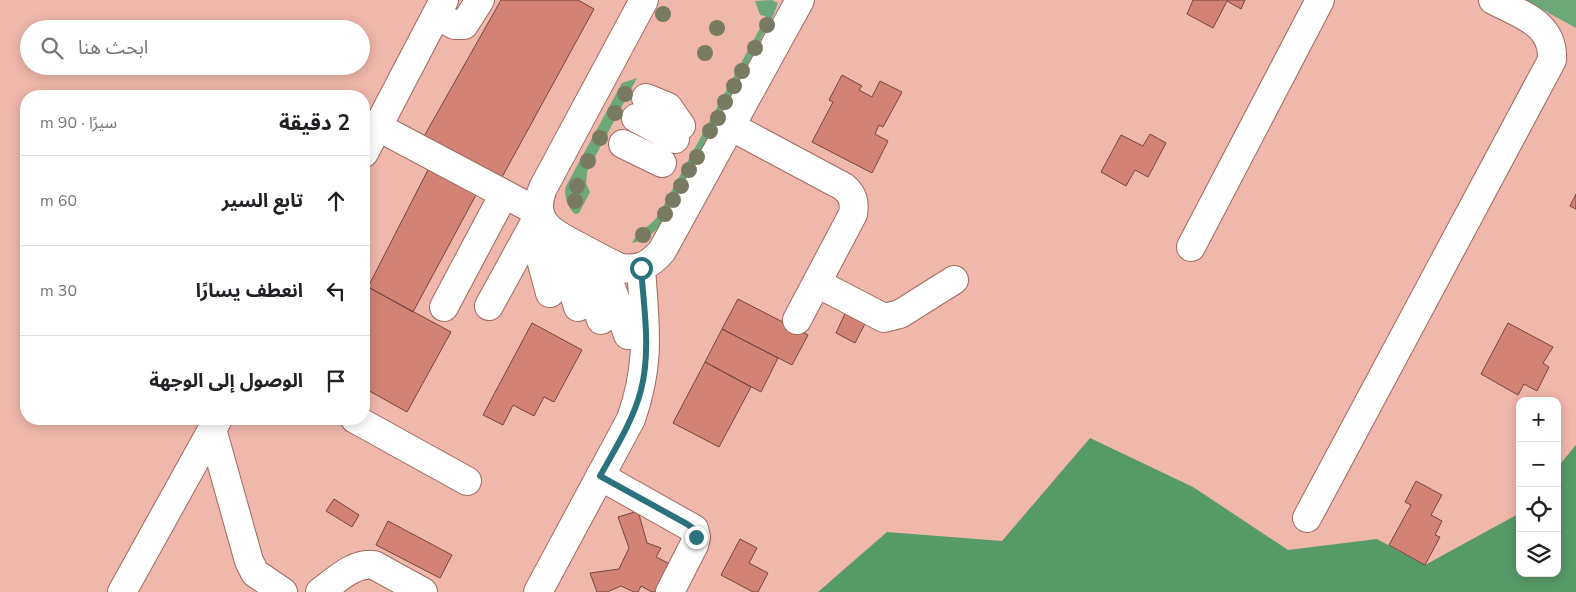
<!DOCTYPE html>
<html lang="ar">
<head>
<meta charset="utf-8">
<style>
	body { margin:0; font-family:"Nunito Sans","Noto Sans Arabic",sans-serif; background:#f2f2f2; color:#202124; direction:rtl }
	.controls { position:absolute; right:15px; bottom:15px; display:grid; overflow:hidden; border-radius:10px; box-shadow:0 2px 12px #0003 }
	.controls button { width:45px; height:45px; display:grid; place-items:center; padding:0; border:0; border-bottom:1px solid #e0e0e0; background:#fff; color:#202124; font:25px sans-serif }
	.stop { position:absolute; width:15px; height:15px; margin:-11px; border:4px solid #2b727e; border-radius:50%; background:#fff }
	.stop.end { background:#2b727e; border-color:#fff; box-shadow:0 1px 5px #0008 }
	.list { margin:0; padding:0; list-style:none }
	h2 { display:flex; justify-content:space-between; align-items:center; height:65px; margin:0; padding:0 20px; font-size:21px }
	h2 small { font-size:16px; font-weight:400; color:#757577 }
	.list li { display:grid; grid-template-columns:32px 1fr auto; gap:15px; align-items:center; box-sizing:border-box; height:90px; padding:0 20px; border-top:1px solid #e0e0e0 }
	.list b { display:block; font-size:19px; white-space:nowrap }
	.list em { font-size:16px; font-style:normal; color:#757577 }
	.icon { flex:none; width:28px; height:28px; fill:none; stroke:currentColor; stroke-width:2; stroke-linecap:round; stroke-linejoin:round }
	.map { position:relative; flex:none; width:1576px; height:592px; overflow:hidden; direction:ltr }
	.search { position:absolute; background:#fff; box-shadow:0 2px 12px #0003; left:20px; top:20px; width:350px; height:55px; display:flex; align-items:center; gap:12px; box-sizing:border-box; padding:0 18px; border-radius:28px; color:#757577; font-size:19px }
	.panel { position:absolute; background:#fff; box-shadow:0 2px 12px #0003; left:20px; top:90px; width:350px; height:335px; border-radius:20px; direction:rtl }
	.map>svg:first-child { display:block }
	.green { fill:#6da87b }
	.forest { fill:#579a69 }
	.building { fill:#d28374; stroke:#76453d }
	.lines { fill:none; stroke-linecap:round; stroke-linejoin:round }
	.minor-casing { stroke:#9e6a61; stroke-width:30 }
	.minor { stroke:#fff; stroke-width:28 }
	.tree { fill:#787a62 }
	.route { stroke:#2b727e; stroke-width:6 }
</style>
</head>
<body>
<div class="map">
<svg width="1576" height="592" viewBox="0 0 1576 592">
	<rect width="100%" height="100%" fill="#f0b7ab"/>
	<!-- green -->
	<path class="green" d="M 772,0 L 778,3 L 773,16 L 666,222 L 644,240 L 632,243 C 638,230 652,226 659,214 L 765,19 L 765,16 L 760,15 L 755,1 Z
		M 1525,0 L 1576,0 L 1576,28 Z
		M 637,78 L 587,172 L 586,183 L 590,192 L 579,213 L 575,214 C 568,209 563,194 566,186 L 622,83 Z"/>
	<!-- forest -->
	<path class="forest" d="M 1090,438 L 1193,487 L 1288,550 L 1377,539 L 1425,565 L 1520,513 L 1520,573 L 1557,573 L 1557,468 L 1576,445 L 1576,592 L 818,592 L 887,532 L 1002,541 Z"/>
	<!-- building -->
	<path class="building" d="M 501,0 L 578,0 L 594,9 L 496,188 L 418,147 Z
		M 1193,0 L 1245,0 L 1241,9 L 1227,1 L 1213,28 L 1187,14 Z
		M 842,75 L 862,86 L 859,90 L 872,97 L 880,81 L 902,92 L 883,127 L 879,125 L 875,134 L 888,141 L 872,173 L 812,142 L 833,102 L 829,100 Z
		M 1150,134 L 1166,143 L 1148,177 L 1135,170 L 1126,186 L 1101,172 L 1121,135 L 1143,146 Z
		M 430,166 L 477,193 L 413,312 L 368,287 Z
		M 1576,194 L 1576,209 L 1570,206 Z
		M 368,287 L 451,332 L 407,412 L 364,388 L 364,295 Z
		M 738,299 L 808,335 L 792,365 L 722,329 Z
		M 849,305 L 869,316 L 855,343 L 836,333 Z
		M 532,323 L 582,350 L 554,402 L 544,397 L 534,416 L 513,405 L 503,425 L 483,415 Z
		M 1508,323 L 1553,347 L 1543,363 L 1549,367 L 1537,391 L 1524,384 L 1518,395 L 1481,374 Z
		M 722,329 L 778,358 L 761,392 L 705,362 Z
		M 705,362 L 751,387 L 719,447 L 673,423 Z
		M 1416,481 L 1442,495 L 1431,515 L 1442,521 L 1435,535 L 1440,537 L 1425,565 L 1389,545 L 1411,505 L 1405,502 Z
		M 334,499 L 359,515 L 352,527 L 326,511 Z
		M 638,511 L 647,543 L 661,548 L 656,557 L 672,565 L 657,592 L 652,592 L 641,586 L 638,592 L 634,592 L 621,586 L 607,592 L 597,592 L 590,573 L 619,569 L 629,548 L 618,517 Z
		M 388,521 L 452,555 L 440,578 L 376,545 Z
		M 740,539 L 757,548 L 749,563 L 768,573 L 758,592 L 753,592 L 721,575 Z"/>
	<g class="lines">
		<!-- minor casing -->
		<g class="minor-casing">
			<path id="minor" d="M 644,0 L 543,188 C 529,222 553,233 578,246 C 592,254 606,261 620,268 C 639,270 649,266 662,251 L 800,0
				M 436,15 L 455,25 L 464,25 L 480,0
				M 646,98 L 668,107 L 681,126
				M 636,118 L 675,139
				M 730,126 L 844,187 C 853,195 855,202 853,214 L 797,320
				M 378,127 L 540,213
				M 623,144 L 662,163
				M 364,153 L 444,0
				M 539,217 L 539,252 L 550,293
				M 555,233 L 578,307
				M 1191,247 L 1320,0
				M 601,259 L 628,335
				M 585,269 L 601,320
				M 817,283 L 884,318 L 900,314 L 954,280
				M 489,306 L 540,213
				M 444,307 L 504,194
				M 355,419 L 467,481
				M 212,429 L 249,561 L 255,573 L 283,592
				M 600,476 L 694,529 L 696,537 L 694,545 L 670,592
				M 1307,518 L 1552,60 C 1554,23 1521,15 1493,0
				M 122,592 L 218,419
				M 320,592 C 336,581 353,562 374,565 L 423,592
				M 538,592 L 631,419 C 651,362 645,327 641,268"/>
		</g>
		<!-- minor -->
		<use href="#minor" class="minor"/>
	</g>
	<!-- trees -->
	<g class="tree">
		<circle cx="663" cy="14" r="8"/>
		<circle cx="767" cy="25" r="8"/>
		<circle cx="717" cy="28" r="8"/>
		<circle cx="755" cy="48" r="8"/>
		<circle cx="705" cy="53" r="8"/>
		<circle cx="742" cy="71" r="8"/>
		<circle cx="734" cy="86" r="8"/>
		<circle cx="625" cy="94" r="8"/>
		<circle cx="725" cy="102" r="8"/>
		<circle cx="615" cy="113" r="8"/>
		<circle cx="718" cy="118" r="8"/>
		<circle cx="710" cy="131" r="8"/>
		<circle cx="600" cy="138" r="8"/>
		<circle cx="697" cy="157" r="8"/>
		<circle cx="588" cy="161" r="8"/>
		<circle cx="689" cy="170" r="8"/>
		<circle cx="577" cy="186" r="8"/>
		<circle cx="681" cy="186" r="8"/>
		<circle cx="673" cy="200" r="8"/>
		<circle cx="575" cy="201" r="8"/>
		<circle cx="665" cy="214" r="8"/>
		<circle cx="643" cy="235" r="8"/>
	</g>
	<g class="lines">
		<!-- route -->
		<path class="route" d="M 641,268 C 644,308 651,351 641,390 C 633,421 615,449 600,476 L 687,524 L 694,529 L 696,537"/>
	</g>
</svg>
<div class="controls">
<button>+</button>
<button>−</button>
<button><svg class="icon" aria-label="locate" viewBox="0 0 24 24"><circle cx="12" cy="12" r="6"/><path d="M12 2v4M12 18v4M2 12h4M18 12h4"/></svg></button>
<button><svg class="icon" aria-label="layers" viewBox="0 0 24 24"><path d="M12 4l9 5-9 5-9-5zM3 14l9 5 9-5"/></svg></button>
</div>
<div class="stop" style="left:641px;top:268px"></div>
<div class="stop end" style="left:696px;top:537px"></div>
<div class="search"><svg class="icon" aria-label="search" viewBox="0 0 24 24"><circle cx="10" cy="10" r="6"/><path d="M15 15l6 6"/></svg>ابحث هنا</div>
<section class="panel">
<h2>2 دقيقة<small>سيرًا · 90 m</small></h2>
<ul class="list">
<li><svg class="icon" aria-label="ahead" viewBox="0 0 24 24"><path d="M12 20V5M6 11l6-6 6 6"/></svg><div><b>تابع السير</b></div><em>60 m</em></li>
<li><svg class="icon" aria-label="left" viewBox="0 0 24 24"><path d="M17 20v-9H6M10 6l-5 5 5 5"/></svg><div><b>انعطف يسارًا</b></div><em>30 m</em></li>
<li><svg class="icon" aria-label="arrive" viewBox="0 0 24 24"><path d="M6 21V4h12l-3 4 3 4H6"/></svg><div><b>الوصول إلى الوجهة</b></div></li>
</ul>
</section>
</div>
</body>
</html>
